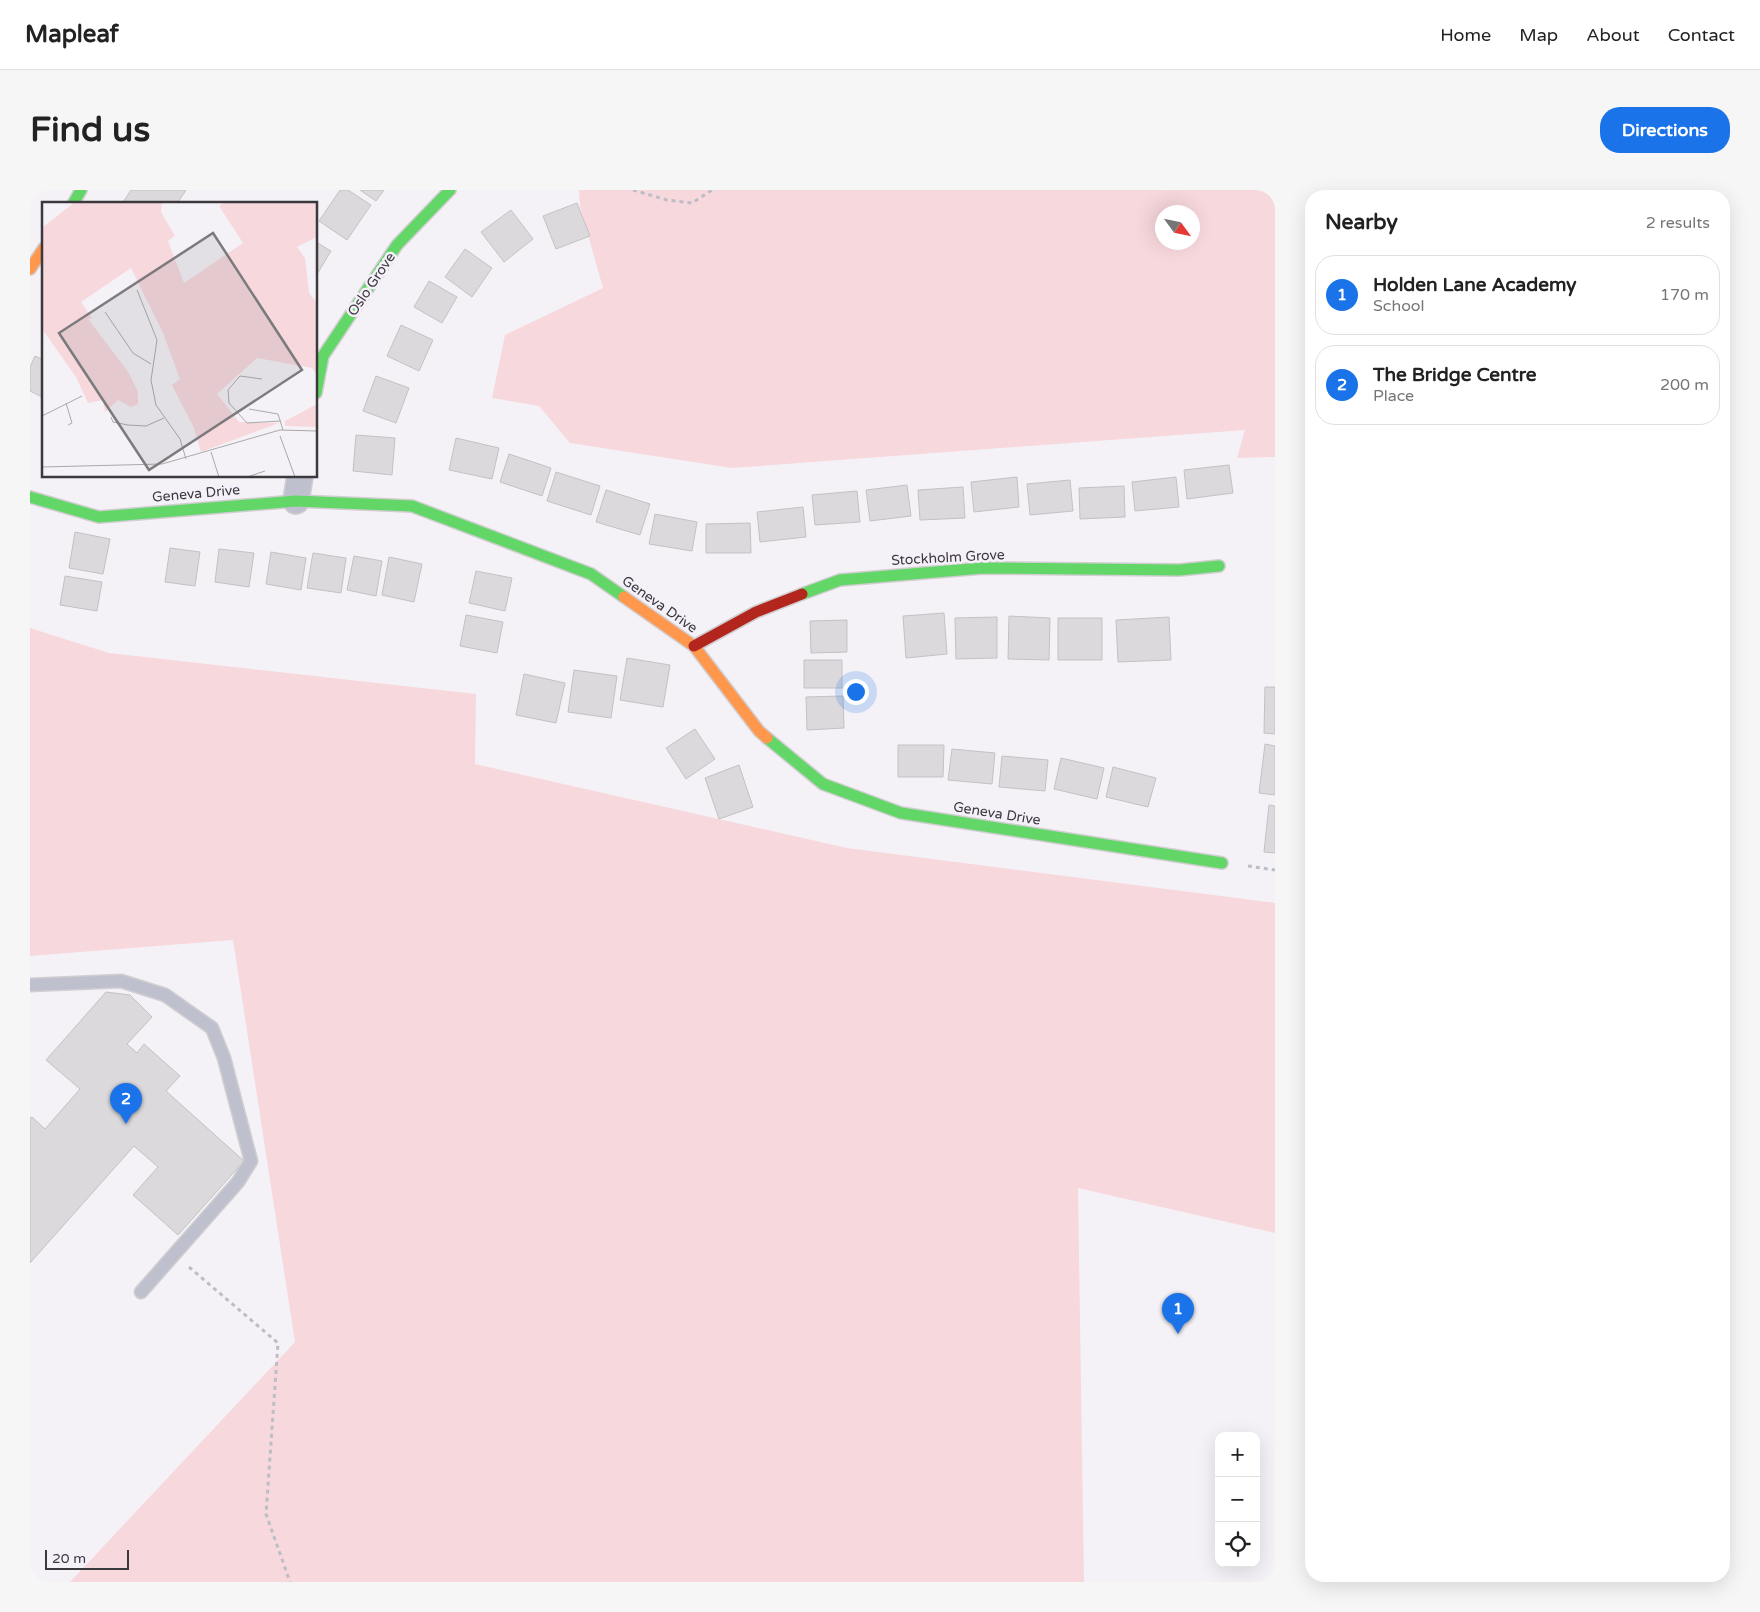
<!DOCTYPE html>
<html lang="en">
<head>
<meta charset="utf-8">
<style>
	body { margin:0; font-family:"Varela Round",sans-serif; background:#f6f6f6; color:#222 }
	.controls { position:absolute; right:15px; bottom:15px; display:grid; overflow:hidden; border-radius:10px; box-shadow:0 5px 20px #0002 }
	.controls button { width:45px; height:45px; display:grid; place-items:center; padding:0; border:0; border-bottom:1px solid #e0e0e0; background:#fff; color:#222; font:25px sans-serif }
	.compass { position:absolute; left:1125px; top:15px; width:45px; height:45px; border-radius:50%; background:#fff; box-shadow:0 5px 20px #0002; rotate:123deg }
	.scale { position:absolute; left:15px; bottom:12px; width:84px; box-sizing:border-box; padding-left:5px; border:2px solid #3b393c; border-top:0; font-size:14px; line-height:18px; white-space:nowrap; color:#3b393c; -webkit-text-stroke:4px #f5f0f9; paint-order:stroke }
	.you { position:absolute; left:825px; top:501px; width:18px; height:18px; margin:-12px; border:4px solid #fff; border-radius:50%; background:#1a73e8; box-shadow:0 0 0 8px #1a73e833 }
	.badge { display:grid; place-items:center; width:32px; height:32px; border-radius:50%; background:#1a73e8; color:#fff; font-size:16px; font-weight:700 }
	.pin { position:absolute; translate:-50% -41px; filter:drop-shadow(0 1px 2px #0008) }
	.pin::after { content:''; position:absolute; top:26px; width:18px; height:15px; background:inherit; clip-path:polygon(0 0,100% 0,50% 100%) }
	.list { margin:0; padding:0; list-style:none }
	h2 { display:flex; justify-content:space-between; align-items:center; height:65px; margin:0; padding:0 20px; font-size:21px }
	h2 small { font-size:16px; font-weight:400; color:#767676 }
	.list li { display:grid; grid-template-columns:32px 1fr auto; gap:15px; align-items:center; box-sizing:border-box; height:80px; margin:0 10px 10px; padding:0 10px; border:1px solid #e0e0e0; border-radius:20px }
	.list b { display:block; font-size:19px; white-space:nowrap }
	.list p { margin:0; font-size:16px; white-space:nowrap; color:#767676 }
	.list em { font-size:16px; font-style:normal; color:#767676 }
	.icon { flex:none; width:28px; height:28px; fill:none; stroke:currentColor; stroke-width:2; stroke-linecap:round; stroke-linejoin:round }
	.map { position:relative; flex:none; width:1245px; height:1392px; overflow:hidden; border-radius:20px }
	header { display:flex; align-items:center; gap:30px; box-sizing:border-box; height:70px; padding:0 25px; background:#fff; border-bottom:1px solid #e0e0e0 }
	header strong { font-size:24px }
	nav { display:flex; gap:28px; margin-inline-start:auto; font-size:18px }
	.intro { display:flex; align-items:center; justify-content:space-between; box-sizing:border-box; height:120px; padding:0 30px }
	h1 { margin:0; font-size:35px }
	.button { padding:12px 22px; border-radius:20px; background:#1a73e8; color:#fff; font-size:18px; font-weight:700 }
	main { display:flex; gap:30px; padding:0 30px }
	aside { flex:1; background:#fff; border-radius:20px; box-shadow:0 5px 20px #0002 }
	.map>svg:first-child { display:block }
	.green { fill:#f7d8dd; fill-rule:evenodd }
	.building { fill:#dcd9dd; stroke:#c4c1c4 }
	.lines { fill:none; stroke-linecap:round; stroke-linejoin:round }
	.lane-casing { stroke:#d0ced1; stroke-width:15 }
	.street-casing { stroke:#d0ced1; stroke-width:28 }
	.fast-casing { stroke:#d0ced1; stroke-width:14 }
	.slow-casing { stroke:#d0ced1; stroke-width:14 }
	.jam-casing { stroke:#d0ced1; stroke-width:14 }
	.path { stroke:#bdbdc7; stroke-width:3; stroke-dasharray:4 4; stroke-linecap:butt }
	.lane { stroke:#bfc0ce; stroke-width:12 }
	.street { stroke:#bfc0ce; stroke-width:25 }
	.fast { stroke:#63d668; stroke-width:11 }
	.slow { stroke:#ff974d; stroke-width:11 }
	.jam { stroke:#b3261e; stroke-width:11 }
	.labels { text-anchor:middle; stroke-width:5; stroke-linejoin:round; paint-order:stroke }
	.street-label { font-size:14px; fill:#3b393c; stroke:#f5f0f9 }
	.inset-road { fill:none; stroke:#aba8ac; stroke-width:1 }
	.view { fill:#7c7a7d; fill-opacity:0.15; stroke:#7c7a7d; stroke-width:2.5 }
	.inset-edge { fill:none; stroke:#3b393c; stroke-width:2.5 }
</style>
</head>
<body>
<header>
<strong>Mapleaf</strong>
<nav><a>Home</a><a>Map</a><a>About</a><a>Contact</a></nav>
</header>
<div class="intro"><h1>Find us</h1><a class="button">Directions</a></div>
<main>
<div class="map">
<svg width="1245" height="1392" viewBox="0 0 1245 1392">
	<rect width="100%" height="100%" fill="#f5f2f7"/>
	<!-- green -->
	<path class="green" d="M 549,0 L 1245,0 L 1245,267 L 1207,268 L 1215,240 L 702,278 L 540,253 L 509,216 L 462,208 L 475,145 L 573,98 L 550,17 ZM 1132,22 L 1162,22 L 1162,52 L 1132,52 Z
		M 0,438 L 79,463 L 446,504 L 445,574 L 817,658 L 1245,713 L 1245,1043 L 1048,998 L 1054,1392 L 40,1392 L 265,1152 L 203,750 L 0,766 Z"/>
	<!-- building -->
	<path class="building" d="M 101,0 L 156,0 L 147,14 L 92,14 Z
		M 310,0 L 318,0 L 341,15 L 317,50 L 289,31 Z
		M 330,0 L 354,0 L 346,11 Z
		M 547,13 L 560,46 L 526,59 L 513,26 Z
		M 481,20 L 503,49 L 474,72 L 451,42 Z
		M 286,52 L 301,61 L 286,86 Z
		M 435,59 L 462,78 L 442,107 L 415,87 Z
		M 399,91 L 427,107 L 412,133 L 384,117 Z
		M 371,135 L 403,150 L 389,181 L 357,166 Z
		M 5,166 L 14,170 L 14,208 L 0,201 L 0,177 Z
		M 346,186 L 379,198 L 366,233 L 333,221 Z
		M 326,245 L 365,248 L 362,285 L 323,281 Z
		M 426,248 L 469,258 L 462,289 L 419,280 Z
		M 479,264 L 521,278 L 512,306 L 470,292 Z
		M 1199,275 L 1203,303 L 1157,309 L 1154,280 Z
		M 526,282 L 570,296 L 561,325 L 517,311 Z
		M 987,287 L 989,317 L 944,322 L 941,292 Z
		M 1146,287 L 1149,317 L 1105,321 L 1102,292 Z
		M 1040,290 L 1043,321 L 1000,325 L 997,294 Z
		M 877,295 L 881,326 L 840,331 L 836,300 Z
		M 1094,296 L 1095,327 L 1050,329 L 1049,298 Z
		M 933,297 L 935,328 L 890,330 L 888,300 Z
		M 576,300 L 620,314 L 610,345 L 566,332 Z
		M 827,301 L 830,332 L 785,335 L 782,305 Z
		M 773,317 L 776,347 L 730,352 L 727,322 Z
		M 625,324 L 667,332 L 662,361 L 619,354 Z
		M 720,333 L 721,363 L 676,363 L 676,334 Z
		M 45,342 L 80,349 L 73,384 L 39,378 Z
		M 140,358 L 170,362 L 165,396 L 135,392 Z
		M 189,359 L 224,363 L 219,397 L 185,392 Z
		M 241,362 L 276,368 L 271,400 L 236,394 Z
		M 283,363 L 316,368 L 311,403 L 277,398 Z
		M 324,366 L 352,371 L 346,406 L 317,400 Z
		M 359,367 L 392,374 L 384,412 L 352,405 Z
		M 446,381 L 482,388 L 475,421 L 439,413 Z
		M 35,386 L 72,392 L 67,421 L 30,415 Z
		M 914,423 L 917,464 L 876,468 L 873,426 Z
		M 436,425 L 473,432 L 467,463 L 430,456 Z
		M 979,426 L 1020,428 L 1019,470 L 978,469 Z
		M 967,427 L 967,468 L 926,469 L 925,428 Z
		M 1139,427 L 1141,470 L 1088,472 L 1086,430 Z
		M 1028,428 L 1072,428 L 1072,470 L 1028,470 Z
		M 817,430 L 817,462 L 781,463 L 780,431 Z
		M 597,468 L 640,475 L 633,517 L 590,510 Z
		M 774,470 L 812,470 L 812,498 L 774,498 Z
		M 544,480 L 587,486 L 581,528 L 538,522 Z
		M 494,484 L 535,493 L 526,533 L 486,525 Z
		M 1235,497 L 1245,497 L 1245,544 L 1234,543 Z
		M 813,506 L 814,538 L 777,540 L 776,507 Z
		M 665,539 L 685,569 L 656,589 L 636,558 Z
		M 1235,554 L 1245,556 L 1245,605 L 1229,603 Z
		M 868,555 L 914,555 L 913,587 L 868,587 Z
		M 922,559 L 965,563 L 962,594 L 918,590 Z
		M 972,566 L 1018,570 L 1015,601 L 969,597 Z
		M 1031,568 L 1074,578 L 1067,609 L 1024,599 Z
		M 709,575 L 723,617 L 689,629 L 675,588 Z
		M 1083,577 L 1126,588 L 1118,617 L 1076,607 Z
		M 1239,615 L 1245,616 L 1245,663 L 1234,662 Z
		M 76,802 L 100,805 L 122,827 L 97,854 L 107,863 L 114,854 L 150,886 L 136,901 L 214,971 L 148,1045 L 103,1005 L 128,977 L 104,956 L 0,1073 L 0,928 L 2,927 L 15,939 L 50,899 L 16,870 Z"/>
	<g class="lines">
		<!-- lane casing -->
		<g class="lane-casing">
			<path id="lane" d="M 0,795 L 91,791 L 135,805 L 182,838 L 194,868 L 221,971 L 208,992 L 111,1102"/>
		</g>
		<!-- street casing -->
		<g class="street-casing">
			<path id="street" d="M 266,311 L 270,286"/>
		</g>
		<!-- fast casing -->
		<g class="fast-casing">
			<path id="fast" d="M 43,14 L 51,0
				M 286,203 L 293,166 L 367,55 L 420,0
				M 0,307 L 69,327 L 266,311 L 382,316 L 561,384 L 594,407
				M 772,404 L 810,390 L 953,378 L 1149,380 L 1189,376
				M 737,548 L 793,594 L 871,623 L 1192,673"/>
		</g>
		<!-- slow casing -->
		<g class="slow-casing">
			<path id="slow" d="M 0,79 L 14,58
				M 594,407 L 664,456 L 729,541 L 737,548"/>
		</g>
		<!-- jam casing -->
		<g class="jam-casing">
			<path id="jam" d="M 664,456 L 726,422 L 772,404"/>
		</g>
		<!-- path -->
		<path class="path" d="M 603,0 L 637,10 L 662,13 L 682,0
			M 1218,676 L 1245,680
			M 159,1077 L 248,1153 L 236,1324 L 260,1392"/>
		<!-- lane -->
		<use href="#lane" class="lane"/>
		<!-- street -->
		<use href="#street" class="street"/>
		<!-- fast -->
		<use href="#fast" class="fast"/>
		<!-- slow -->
		<use href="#slow" class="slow"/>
		<!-- jam -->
		<use href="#jam" class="jam"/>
	</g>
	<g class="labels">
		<!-- street labels -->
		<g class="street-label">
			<text transform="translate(341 94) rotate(-56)" y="5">Oslo Grove</text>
			<text transform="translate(166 303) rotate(-5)" y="5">Geneva Drive</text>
			<text transform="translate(918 367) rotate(-3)" y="5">Stockholm Grove</text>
			<text transform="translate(630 414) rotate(35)" y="5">Geneva Drive</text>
			<text transform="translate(967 623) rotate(9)" y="5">Geneva Drive</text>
		</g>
	</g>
	<!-- overview -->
	<g transform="translate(12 12)">
		<rect width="275" height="275" fill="#f5f2f7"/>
		<path d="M 33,0 L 120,0 L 119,10 L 133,34 L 126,39 L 142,81 L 201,41 L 177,4 L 183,0 L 275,0 L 275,35 L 255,45 L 263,56 L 267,91 L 275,101 L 275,173 L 270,166 L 215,156 L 175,192 L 197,220 L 237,221 L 159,250 L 152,226 L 130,183 L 138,177 L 121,131 L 89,66 L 39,100 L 50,116 L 46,117 L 87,171 L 96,190 L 96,202 L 89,205 L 76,198 L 63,210 L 61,198 L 46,201 L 34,175 L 0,127 L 0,19 L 1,25 ZM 275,202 L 275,225 L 243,224 L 243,219 Z" fill="#f7d8dd"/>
		<path class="inset-road" d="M 95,88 L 115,138 L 109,178 L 114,203 L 138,237 L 144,257M 63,110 L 91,151 L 109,162M 220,177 L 198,174 L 186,188 L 187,201 L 205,221 L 239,219M 24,201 L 30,221 L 26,223M 207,207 L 236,212 L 241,228M 0,214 L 40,194M 69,215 L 71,220 L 86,223 L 104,224 L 122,216M 238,234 L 253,275M 169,250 L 177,275M 0,265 L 120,262 L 238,228 L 275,229M 205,275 L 223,269"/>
		<path class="view" d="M 171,31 L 260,168 L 107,268 L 17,131 Z"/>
		<rect width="275" height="275" class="inset-edge"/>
	</g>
</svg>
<div class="controls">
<button>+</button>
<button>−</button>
<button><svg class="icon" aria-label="locate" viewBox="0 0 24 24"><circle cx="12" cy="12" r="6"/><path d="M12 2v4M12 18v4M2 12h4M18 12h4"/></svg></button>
</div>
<svg class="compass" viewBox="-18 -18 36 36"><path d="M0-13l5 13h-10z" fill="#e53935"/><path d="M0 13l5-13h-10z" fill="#767676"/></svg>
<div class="scale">20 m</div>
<div class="you"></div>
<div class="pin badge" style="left:1148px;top:1144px">1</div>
<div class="pin badge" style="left:96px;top:934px">2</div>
</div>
<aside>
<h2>Nearby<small>2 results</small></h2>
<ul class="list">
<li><span class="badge">1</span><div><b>Holden Lane Academy</b><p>School</p></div><em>170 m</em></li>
<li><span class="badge">2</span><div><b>The Bridge Centre</b><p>Place</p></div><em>200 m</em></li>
</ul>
</aside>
</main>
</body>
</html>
